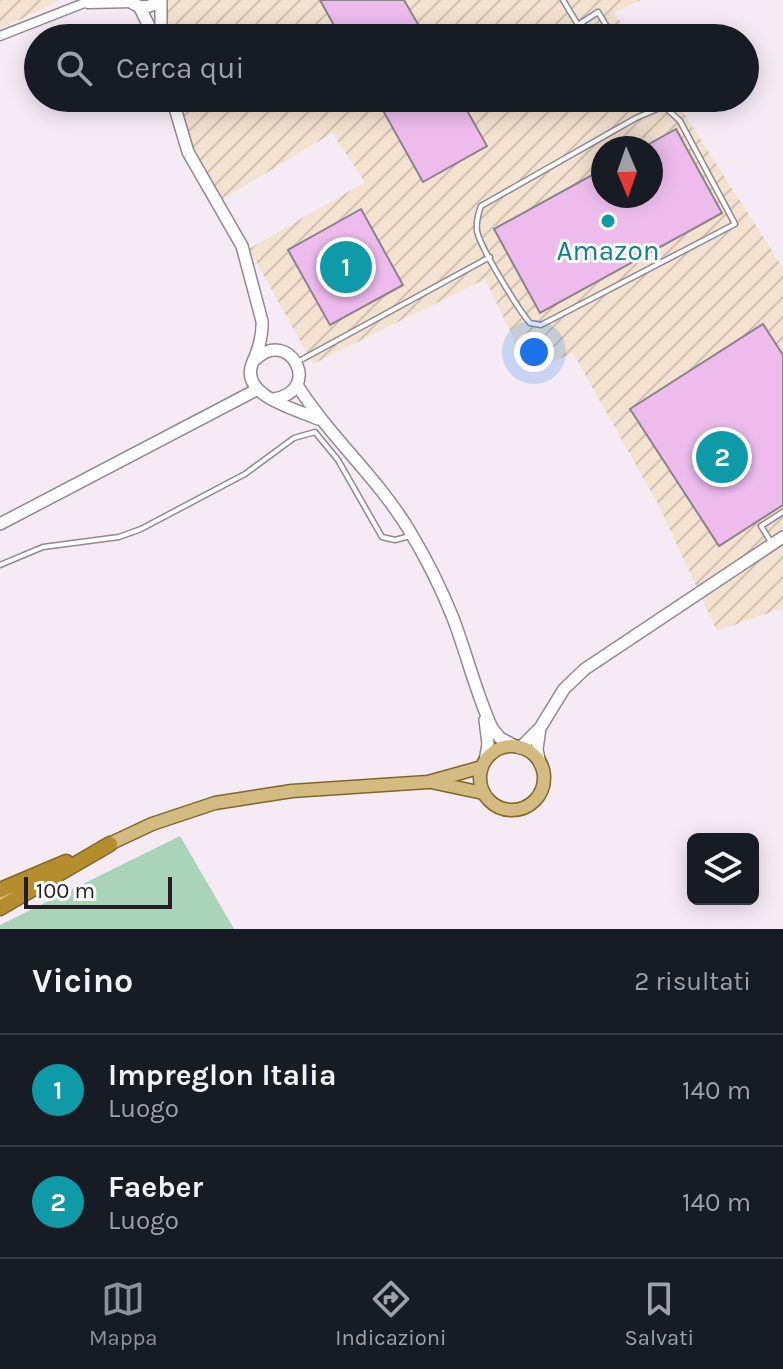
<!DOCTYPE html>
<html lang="it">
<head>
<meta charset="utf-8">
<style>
	body { margin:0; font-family:Karla,sans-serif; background:#242831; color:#f1f3f6 }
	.controls { position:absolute; right:24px; bottom:24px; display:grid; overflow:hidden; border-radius:12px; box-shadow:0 4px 20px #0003 }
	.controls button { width:72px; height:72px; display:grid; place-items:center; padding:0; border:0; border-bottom:2px solid #363941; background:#171b24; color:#f1f3f6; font:40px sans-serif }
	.compass { position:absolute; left:591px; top:136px; width:72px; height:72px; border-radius:50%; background:#171b24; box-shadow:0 4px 20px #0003; rotate:178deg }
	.scale { position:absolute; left:24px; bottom:20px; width:148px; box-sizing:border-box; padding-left:8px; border:4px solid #221e22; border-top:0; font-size:22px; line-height:28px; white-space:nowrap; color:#221e22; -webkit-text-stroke:6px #fff; paint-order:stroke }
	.you { position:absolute; left:534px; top:352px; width:28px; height:28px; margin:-20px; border:6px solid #fff; border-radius:50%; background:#1a73e8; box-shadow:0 0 0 12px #1a73e833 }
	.badge { display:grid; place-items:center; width:52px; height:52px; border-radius:50%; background:#8c9099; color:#fff; font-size:26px; font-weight:700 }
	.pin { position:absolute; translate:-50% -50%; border:4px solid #fff; box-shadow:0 2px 8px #0006 }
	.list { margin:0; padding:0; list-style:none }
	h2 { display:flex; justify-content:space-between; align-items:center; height:104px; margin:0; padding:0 32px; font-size:34px }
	h2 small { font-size:26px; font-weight:400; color:#9ea1a6 }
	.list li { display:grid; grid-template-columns:52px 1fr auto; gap:24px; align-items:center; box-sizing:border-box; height:112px; padding:0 32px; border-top:2px solid #363941 }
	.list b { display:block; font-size:30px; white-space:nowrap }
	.list p { margin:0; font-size:26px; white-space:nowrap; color:#9ea1a6 }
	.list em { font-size:26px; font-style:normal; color:#9ea1a6 }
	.icon { flex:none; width:44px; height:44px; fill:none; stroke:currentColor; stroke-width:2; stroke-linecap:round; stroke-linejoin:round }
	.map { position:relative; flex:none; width:783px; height:929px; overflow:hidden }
	.search { position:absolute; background:#171b24; box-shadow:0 4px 20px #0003; left:24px; right:24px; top:24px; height:88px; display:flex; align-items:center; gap:20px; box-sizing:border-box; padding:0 28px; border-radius:44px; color:#9ea1a6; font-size:30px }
	.sheet { height:328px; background:#171b24 }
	nav { display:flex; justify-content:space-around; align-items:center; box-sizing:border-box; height:112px; border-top:2px solid #363941; background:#171b24; font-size:22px; color:#9ea1a6 }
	nav a { display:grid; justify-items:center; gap:4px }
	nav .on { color:#8c9099 }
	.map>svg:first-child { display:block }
	.industrial { fill:url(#industrial-furrows); fill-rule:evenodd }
	.garden { fill:#aad4b9 }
	.building { fill:#edbced; stroke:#8b828b; stroke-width:2 }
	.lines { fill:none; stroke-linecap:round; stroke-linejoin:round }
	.lane-casing { stroke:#928892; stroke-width:7 }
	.street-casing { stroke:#928892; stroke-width:11 }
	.secondary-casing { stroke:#928892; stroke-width:14 }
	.primary-casing { stroke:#826629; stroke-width:15 }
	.highway-casing { stroke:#826629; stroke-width:17 }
	.lane { stroke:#fff; stroke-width:4 }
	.street { stroke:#fff; stroke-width:8 }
	.secondary { stroke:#fff; stroke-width:11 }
	.primary { stroke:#d3bb81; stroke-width:12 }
	.highway { stroke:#b68d2d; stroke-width:14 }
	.culture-dot { fill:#0f9aa8; stroke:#fff; stroke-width:3 }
	.labels { text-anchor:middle; stroke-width:6; stroke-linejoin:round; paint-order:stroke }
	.culture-label { font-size:28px; fill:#0d838f; stroke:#fff }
</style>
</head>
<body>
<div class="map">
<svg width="783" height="929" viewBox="0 0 783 929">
	<defs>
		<pattern id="industrial-furrows" width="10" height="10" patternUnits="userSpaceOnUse" patternTransform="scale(2)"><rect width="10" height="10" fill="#f3e2d0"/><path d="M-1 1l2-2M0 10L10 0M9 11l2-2" fill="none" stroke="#d0c1b2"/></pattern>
	</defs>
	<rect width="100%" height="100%" fill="#f6ebf5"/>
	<!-- industrial -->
	<path class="industrial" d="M 0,0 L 59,0 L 0,30 Z
		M 167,0 L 641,0 L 614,13 L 632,38 L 167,38 Z
		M 177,98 L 674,98 L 783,268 L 783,608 L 717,631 L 659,506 L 573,353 L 529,371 L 485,279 L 313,364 L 249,249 L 365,182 L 332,133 L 223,199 L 191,151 ZM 603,148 L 651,148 L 651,196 L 603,196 Z"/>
	<!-- garden -->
	<path class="garden" d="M 180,836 L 234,929 L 0,929 L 0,925 Z"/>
	<!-- building -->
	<path class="building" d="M 320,0 L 404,0 L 426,38 L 341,38 Z
		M 376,98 L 460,98 L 487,146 L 423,182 Z
		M 676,129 L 722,213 L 540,313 L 494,229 L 603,169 L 603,196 L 651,196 L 651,148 L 642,148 Z
		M 361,209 L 403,285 L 330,325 L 288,250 Z
		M 763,324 L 783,355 L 783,505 L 719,546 L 630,409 Z"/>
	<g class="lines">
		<!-- lane casing -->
		<g class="lane-casing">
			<path id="lane" d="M 563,0 L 586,38
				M 578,25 L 598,12 L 614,38
				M 664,106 L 680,121 L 735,224 L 541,325 L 530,323 C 518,309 480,247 477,231 C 476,222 478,214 481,206 L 636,118 Z
				M 299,361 L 490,257
				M 771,542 L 761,526 L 783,512
				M 0,565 L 43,547 L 119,537 L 141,529 L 245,474 L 294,438 L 315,432 L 338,460 L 382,537 L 395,540 L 410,536"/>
		</g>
		<!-- street casing -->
		<g class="street-casing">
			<path id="street" d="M 88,4 L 132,3
				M 0,36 L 92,0"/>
		</g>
		<!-- secondary casing -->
		<g class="secondary-casing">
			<path id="secondary" d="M 129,0 C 138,9 150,9 159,0
				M 139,6 L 155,38
				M 161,38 L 161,0
				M 172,98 L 188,152 L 242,246 L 262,321 C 263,336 258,351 252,364 C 240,396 296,409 318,419
				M 256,359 C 289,327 324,390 274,399
				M 297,385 C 330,437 377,477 409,530 C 426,558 441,588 453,618 C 467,655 476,693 492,728 L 500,738 L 517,747
				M 0,524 L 256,390
				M 540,728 L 564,689 L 585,669 L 783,537
				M 520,748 L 540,728 L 537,749 L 540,764
				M 485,761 L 488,744 L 485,720"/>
		</g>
		<!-- primary casing -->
		<g class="primary-casing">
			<path id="primary" d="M480 778a32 32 0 1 1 64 0a32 32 0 1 1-64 0Z
				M 431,782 L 483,793
				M 103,847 L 152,824 L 215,803 L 292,791 L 428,782 L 482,767
				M 0,899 L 22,888"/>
		</g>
		<!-- highway casing -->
		<g class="highway-casing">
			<path id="highway" d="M 0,890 L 66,862
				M 0,908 L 110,844"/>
		</g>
		<!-- lane -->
		<use href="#lane" class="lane"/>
		<!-- street -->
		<use href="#street" class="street"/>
		<!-- secondary -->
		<use href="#secondary" class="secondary"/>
		<!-- primary -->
		<use href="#primary" class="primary"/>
		<!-- highway -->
		<use href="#highway" class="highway"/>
	</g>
	<!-- markers -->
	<circle class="culture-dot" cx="608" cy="221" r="8"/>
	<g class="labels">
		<!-- culture labels -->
		<g class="culture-label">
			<text x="608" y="260">Amazon</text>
		</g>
	</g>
</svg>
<div class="controls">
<button><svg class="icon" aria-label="layers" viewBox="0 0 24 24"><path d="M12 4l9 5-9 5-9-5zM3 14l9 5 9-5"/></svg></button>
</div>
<svg class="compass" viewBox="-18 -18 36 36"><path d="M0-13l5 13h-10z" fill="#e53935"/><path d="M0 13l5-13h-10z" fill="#9ea1a6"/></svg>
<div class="scale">100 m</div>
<div class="you"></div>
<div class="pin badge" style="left:346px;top:267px;background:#0f9aa8">1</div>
<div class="pin badge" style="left:722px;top:457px;background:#0f9aa8">2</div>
<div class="search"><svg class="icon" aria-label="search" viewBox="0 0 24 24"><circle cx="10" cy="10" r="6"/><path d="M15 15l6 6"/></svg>Cerca qui</div>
</div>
<section class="sheet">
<h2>Vicino<small>2 risultati</small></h2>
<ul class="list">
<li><span class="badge" style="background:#0f9aa8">1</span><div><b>Impreglon Italia</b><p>Luogo</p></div><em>140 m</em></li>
<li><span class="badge" style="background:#0f9aa8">2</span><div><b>Faeber</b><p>Luogo</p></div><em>140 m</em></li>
</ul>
</section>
<nav>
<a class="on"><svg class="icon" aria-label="map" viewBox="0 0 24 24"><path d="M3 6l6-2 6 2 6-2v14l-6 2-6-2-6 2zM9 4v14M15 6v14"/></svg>Mappa</a>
<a><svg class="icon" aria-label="directions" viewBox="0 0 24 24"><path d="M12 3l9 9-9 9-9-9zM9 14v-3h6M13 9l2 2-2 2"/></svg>Indicazioni</a>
<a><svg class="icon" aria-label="saved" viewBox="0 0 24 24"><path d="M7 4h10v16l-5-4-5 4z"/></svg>Salvati</a>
</nav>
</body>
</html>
